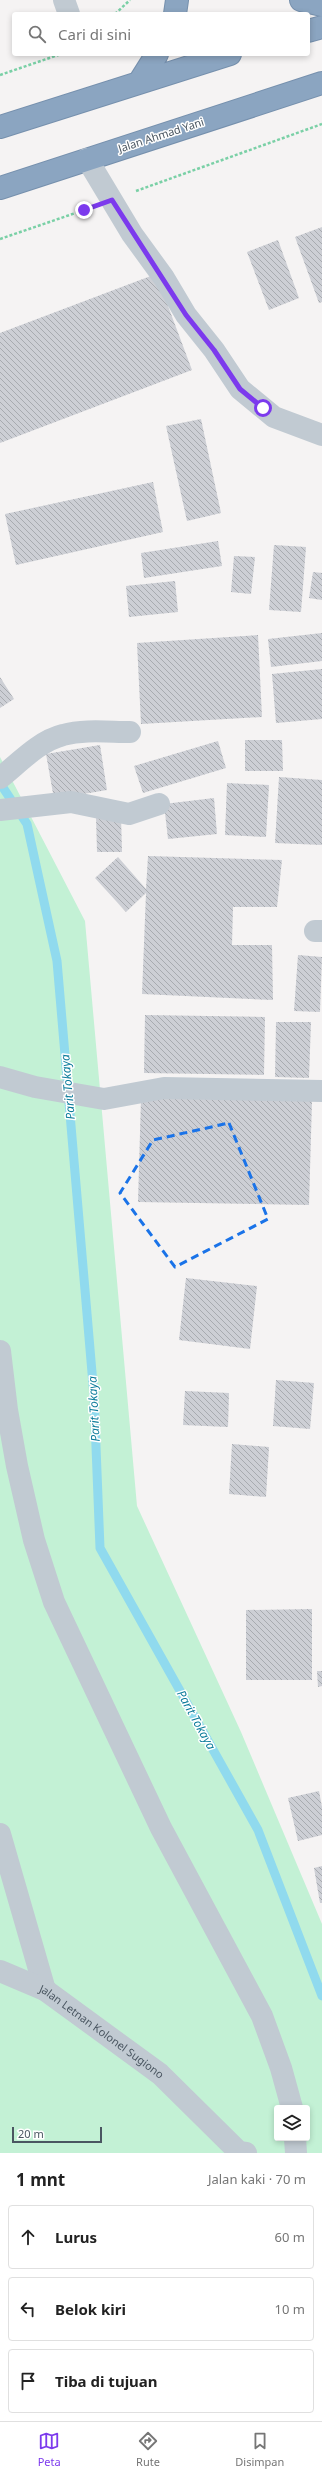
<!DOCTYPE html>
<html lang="id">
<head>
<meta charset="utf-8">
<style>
	body { margin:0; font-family:"Noto Sans",sans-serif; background:#f6f6f6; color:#222 }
	.controls { position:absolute; right:12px; bottom:12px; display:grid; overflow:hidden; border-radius:4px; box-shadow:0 2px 6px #0003 }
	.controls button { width:36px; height:36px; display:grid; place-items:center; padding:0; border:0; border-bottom:1px solid #e0e0e0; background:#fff; color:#222; font:20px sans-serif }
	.scale { position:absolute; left:12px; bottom:10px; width:90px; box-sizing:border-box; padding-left:4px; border:2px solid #4a5661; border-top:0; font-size:11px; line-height:14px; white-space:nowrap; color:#4a5661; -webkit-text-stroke:3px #fff; paint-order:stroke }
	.stop { position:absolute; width:12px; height:12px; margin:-9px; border:3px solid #7c3aed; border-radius:50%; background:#fff }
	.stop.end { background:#7c3aed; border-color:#fff; box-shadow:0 1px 4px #0008 }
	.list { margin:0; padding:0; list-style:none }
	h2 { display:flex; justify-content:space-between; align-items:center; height:52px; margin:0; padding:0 16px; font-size:17px }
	h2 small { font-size:13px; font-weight:400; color:#767676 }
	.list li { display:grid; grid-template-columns:26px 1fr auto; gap:12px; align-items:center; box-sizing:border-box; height:64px; margin:0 8px 8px; padding:0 8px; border:1px solid #e0e0e0; border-radius:4px }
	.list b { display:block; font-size:15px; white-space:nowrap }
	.list em { font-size:13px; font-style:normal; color:#767676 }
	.icon { flex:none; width:22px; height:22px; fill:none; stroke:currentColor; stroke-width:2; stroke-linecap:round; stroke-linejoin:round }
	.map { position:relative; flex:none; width:322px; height:2153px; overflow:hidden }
	.search { position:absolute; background:#fff; box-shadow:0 2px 6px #0003; left:12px; right:12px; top:12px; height:44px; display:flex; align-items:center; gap:10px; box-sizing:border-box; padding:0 14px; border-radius:4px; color:#767676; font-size:15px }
	.sheet { height:268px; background:#fff }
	nav { display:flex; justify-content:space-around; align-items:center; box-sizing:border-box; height:56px; border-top:1px solid #e0e0e0; background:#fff; font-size:11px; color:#767676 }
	nav a { display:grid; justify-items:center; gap:2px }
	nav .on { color:#7c3aed }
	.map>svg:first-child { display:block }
	.green { fill:#c3f1d5; fill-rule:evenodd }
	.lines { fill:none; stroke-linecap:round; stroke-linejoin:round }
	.stream { stroke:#90daee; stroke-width:9 }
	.building { fill:url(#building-back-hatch) }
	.highway-casing { stroke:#7690ad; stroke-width:24 }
	.path { stroke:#7ad0a6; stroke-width:2.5; stroke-dasharray:3 2; stroke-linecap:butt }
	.minor { stroke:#c1cad2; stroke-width:22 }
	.highway { stroke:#8ba5c1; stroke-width:22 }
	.route { stroke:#7c3aed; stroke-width:5 }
	.marked { fill:none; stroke:#1a73e8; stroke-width:3; stroke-dasharray:8 5; stroke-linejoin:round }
	.labels { text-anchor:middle; stroke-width:3; stroke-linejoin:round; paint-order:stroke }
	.street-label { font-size:11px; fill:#4a5661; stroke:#fff }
	.water-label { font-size:12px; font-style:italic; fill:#0c7c9b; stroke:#fff }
</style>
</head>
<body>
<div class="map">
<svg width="322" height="2153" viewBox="0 0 322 2153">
	<defs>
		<pattern id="building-back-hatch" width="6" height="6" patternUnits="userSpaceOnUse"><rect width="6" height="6" fill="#cdcfd5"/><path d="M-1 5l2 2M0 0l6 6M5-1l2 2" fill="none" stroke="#a8abb0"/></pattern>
	</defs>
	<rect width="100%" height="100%" fill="#f5f3f3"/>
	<!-- green -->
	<path class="green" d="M 0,757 L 85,921 L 137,1506 L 241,1732 L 322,1924 L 322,2153 L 0,2153 ZM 277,2108 L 307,2108 L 307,2138 L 277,2138 Z"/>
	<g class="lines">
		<!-- stream -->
		<path class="stream" d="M 0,783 L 27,824 L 57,961 L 94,1396 L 100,1548 L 258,1830 L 322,1996"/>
	</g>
	<!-- building -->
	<path class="building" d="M 322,227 L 322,302 L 319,303 L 295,237 Z
		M 278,240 L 299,298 L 269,310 L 247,252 Z
		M 156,274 L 192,370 L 0,443 L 0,333 Z
		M 201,419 L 221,513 L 187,521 L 166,426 Z
		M 153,482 L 163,532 L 16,565 L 5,514 Z
		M 218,541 L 222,566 L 144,578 L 141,553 Z
		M 274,545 L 306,547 L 301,612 L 269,610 Z
		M 234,556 L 255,557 L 251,594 L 231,592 Z
		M 313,572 L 322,573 L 322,600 L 309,598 Z
		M 175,581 L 178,612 L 129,617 L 126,586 Z
		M 322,633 L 322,661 L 271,667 L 268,639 Z
		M 258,635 L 262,717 L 141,724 L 137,643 Z
		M 322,669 L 322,719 L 276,723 L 272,674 Z
		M 0,677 L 14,699 L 0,708 Z
		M 245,740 L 282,740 L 283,771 L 245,771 Z
		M 218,741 L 226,768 L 143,793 L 134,766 Z
		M 100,745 L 107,790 L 54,799 L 46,754 Z
		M 279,777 L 322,780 L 322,845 L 275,843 Z
		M 227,783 L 269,785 L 266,837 L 225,835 Z
		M 214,798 L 217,834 L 168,839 L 164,804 Z
		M 96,816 L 121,816 L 122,852 L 97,852 Z
		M 148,856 L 282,860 L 277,907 L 233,907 L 232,945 L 272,945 L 273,1000 L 142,994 L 146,893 L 126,912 L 95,878 L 118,857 L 146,889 Z
		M 298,955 L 322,957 L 320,1012 L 294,1011 Z
		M 145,1015 L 265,1017 L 264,1075 L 144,1073 Z
		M 276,1022 L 311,1022 L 309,1078 L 275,1077 Z
		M 141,1098 L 312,1101 L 309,1205 L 138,1202 Z
		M 186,1278 L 257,1286 L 250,1349 L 179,1340 Z
		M 276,1380 L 314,1383 L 310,1429 L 273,1426 Z
		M 185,1391 L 229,1393 L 228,1427 L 183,1425 Z
		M 232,1444 L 269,1447 L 266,1497 L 229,1494 Z
		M 312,1609 L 312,1680 L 246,1680 L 246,1610 Z
		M 317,1671 L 322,1671 L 322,1686 L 318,1687 Z
		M 319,1791 L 322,1807 L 322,1835 L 298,1841 L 288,1798 Z
		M 322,1866 L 322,1903 L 320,1903 L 314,1868 Z"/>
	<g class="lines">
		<!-- highway casing -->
		<g class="highway-casing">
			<path id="highway" d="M 301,0 L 322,5
				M 175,14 L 177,0
				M 308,31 L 322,27
				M 140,81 L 157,54
				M 0,127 L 230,54
				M 0,188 L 322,83"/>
		</g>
		<!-- path -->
		<path class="path" d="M 115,14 L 130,0
			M 0,75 L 61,54
			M 136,191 L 322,124
			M 0,239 L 87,209"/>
		<!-- minor -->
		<g class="minor">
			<path d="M 64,0 L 69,14"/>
			<path d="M 87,159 L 132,234 L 164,278 L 186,315 L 214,350 L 240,389 L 274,417 L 322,435"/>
			<path d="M 0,778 C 19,763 39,741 63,735 C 84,729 109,732 130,732"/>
			<path d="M 0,810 L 71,802 L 129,814 L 159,804"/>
			<path d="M 315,931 L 322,931"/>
			<path d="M 0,1077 L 35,1087 L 104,1099 L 164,1088 L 322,1091"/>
			<path d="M 0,1351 L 7,1410 L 17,1466 L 34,1540 L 54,1602 L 161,1828 L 262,2016 L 281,2068 L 292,2108"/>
			<path d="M 0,1834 L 45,1990"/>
			<path id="s1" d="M 0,1971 L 45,1990 L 160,2074 L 239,2152 L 246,2153"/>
			<path d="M 295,2138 L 296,2153"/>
		</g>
		<!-- highway -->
		<use href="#highway" class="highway"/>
	</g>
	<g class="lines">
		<!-- route -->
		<path class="route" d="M 84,210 L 112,200 L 186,315 L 214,350 L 240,389 L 263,408"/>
	</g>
	<!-- marked area -->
	<path class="marked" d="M 229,1123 L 268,1219 L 175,1267 L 120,1193 L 153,1140 Z"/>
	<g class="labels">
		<!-- street labels -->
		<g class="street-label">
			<text transform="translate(161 135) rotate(-18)" y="4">Jalan Ahmad Yani</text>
			<text dy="4" stroke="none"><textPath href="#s1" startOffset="119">Jalan Letnan Kolonel Sugiono</textPath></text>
		</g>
		<!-- water labels -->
		<g class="water-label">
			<text transform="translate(68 1087) rotate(-95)" y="4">Parit Tokaya</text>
			<text transform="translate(94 1409) rotate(-93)" y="4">Parit Tokaya</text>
			<text transform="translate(196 1720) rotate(61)" y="4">Parit Tokaya</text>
		</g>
	</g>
</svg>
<div class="controls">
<button><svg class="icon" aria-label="layers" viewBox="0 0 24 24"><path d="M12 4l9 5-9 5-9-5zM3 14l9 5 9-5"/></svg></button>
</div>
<div class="scale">20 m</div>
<div class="stop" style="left:263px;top:408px"></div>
<div class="stop end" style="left:84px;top:210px"></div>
<div class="search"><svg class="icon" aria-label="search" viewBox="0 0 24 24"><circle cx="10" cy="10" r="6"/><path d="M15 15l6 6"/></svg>Cari di sini</div>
</div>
<section class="sheet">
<h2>1 mnt<small>Jalan kaki · 70 m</small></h2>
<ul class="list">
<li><svg class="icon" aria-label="ahead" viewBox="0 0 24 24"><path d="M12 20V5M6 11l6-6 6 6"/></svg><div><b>Lurus</b></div><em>60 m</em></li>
<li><svg class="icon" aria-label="left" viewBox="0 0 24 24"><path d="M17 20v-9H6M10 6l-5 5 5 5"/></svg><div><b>Belok kiri</b></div><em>10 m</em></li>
<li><svg class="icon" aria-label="arrive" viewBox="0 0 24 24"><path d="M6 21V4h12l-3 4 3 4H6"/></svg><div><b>Tiba di tujuan</b></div></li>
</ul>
</section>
<nav>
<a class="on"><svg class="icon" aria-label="map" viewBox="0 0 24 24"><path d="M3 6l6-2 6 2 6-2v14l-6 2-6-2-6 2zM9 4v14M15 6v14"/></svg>Peta</a>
<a><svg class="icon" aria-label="directions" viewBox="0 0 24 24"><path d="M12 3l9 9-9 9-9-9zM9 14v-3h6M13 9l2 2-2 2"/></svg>Rute</a>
<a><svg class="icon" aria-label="saved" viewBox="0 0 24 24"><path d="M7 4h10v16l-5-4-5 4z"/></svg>Disimpan</a>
</nav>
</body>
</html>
